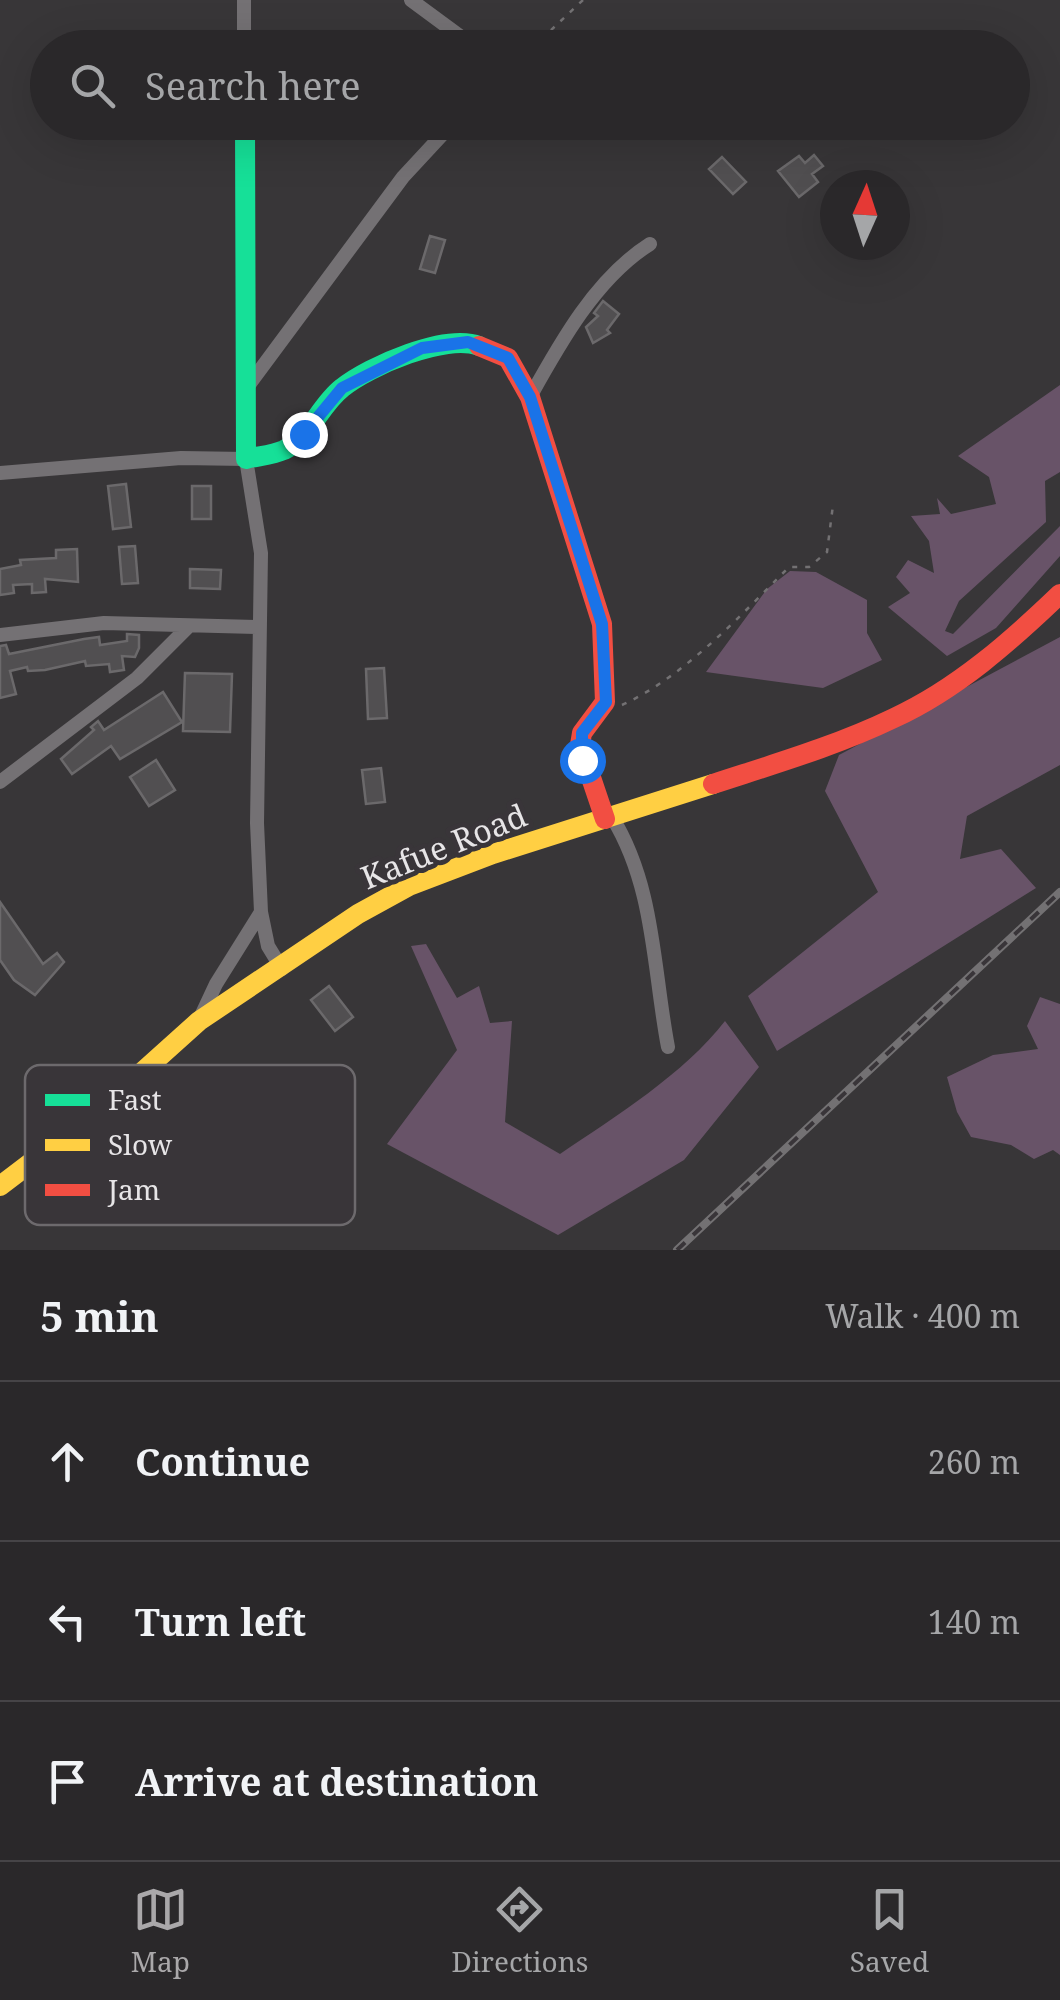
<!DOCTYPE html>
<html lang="en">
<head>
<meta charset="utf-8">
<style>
	body { margin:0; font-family:"Noto Serif",serif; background:#323032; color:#f1f3f6 }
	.compass { position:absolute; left:820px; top:170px; width:90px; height:90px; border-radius:50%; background:#2a282a; box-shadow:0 10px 40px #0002; rotate:3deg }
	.stop { position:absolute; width:30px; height:30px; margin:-22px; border:8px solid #1a73e8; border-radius:50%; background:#fff }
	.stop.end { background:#1a73e8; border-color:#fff; box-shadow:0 2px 10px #0008 }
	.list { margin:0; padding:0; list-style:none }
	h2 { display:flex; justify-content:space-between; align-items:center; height:130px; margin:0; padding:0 40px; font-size:42px }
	h2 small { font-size:32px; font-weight:400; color:#a5a6a8 }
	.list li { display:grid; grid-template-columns:65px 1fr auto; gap:30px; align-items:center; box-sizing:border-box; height:160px; padding:0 40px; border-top:2px solid #464447 }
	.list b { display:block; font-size:38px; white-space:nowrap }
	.list em { font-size:32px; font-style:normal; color:#a5a6a8 }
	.icon { flex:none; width:55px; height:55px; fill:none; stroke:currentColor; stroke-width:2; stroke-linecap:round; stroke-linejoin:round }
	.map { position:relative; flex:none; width:1060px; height:1250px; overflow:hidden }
	.search { position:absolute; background:#2a282a; box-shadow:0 10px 40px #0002; left:30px; right:30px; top:30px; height:110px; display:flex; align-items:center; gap:25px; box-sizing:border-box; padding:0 35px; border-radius:55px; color:#a5a6a8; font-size:38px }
	.sheet { height:610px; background:#2a282a }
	nav { display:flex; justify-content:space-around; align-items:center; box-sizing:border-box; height:140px; border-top:2px solid #464447; background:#2a282a; font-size:28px; color:#a5a6a8 }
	nav a { display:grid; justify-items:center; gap:5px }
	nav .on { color:#aaa8aa }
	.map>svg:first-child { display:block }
	.forest { fill:#685368 }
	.building { fill:#514f51; stroke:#6b696b; stroke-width:2.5 }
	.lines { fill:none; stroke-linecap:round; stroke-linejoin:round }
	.path { stroke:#737173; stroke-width:2.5; stroke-dasharray:5 8; stroke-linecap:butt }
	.street { stroke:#747174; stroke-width:14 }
	.fast { stroke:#16e098; stroke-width:20 }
	.slow { stroke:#ffcf43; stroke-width:20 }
	.jam { stroke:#f24e42; stroke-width:20 }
	.rail-casing { stroke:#737173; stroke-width:8 }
	.rail { stroke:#393539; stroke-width:4; stroke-dasharray:11; stroke-linecap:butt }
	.route { stroke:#1a73e8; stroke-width:12 }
	.labels { text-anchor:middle; stroke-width:10; stroke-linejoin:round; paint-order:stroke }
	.street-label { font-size:32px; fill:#e7e5e7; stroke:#393539 }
	.key { fill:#393539; stroke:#6d6a6d; stroke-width:2.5 }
	.key-label { font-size:28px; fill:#e7e5e7 }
</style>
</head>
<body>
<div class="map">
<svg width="1060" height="1250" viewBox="0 0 1060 1250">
	<rect width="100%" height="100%" fill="#383638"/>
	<!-- forest -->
	<path class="forest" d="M 1060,385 L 1060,472 L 1045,481 L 1046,522 L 959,601 L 945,631 L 953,634 L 1060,526 L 1060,556 L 996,628 L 947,656 L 888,607 L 910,593 L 896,577 L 908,560 L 934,573 L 929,541 L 911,516 L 940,514 L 937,498 L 951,514 L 996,504 L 989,477 L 958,456 Z
		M 790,571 L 816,572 L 867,600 L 867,633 L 882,660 L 823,688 L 706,672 L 767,589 Z
		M 1060,637 L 1060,765 L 967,816 L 960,859 L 1001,849 L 1036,888 L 777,1051 L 748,996 L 878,892 L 825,791 L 839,755 Z
		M 426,944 L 457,998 L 479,986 L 490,1023 L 512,1021 L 505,1122 L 560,1154 C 616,1116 684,1074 725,1021 L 759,1067 L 684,1160 L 558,1235 L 387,1144 L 457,1050 L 411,946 Z
		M 1040,997 L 1060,1004 L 1060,1155 L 1053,1150 L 1034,1159 L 1011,1145 L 971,1137 L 957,1112 L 947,1077 L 993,1055 L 1038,1049 L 1027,1026 Z"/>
	<!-- building -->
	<path class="building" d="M 814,155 L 823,166 L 812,174 L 818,182 L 799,197 L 778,171 L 799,156 L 805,163 Z
		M 722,157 L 746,182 L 733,194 L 709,169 Z
		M 430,236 L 445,240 L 435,273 L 420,269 Z
		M 603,301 L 619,314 L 607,330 L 610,333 L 593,343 L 586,327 L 598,316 L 594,313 Z
		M 126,484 L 131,527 L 113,529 L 108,486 Z
		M 192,486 L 211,486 L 211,519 L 192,519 Z
		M 135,546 L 138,583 L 122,584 L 119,547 Z
		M 77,549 L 78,582 L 45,579 L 46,592 L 32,593 L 32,584 L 13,585 L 14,593 L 0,595 L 0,569 L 21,565 L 20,560 L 56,558 L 56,550 Z
		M 190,569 L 221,570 L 220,589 L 190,588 Z
		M 127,634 L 139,635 L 139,648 L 135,657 L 122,656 L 124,670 L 110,672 L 109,664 L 86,666 L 85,661 L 45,670 L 28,671 L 27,667 L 10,671 L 16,694 L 0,698 L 0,646 L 6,645 L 9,654 L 84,639 L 99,637 L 100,645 L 127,641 Z
		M 384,668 L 387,718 L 368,719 L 366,669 Z
		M 185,673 L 232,674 L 230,732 L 183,731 Z
		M 163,692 L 182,722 L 120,759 L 111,746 L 72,774 L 61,759 L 94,730 L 91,727 L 98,721 L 104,730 Z
		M 156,760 L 175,790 L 149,806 L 130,777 Z
		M 381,768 L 385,802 L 366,804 L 362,770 Z
		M 0,902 L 43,964 L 57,953 L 64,962 L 35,995 L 14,980 L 0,960 Z
		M 329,986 L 353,1017 L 335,1031 L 311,1000 Z"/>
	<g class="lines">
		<!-- path -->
		<path class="path" d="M 532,48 L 583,0
			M 622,705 C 685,676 740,616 789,567 L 809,567 L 827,552 L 833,505"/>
		<!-- street -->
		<path class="street" d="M 244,0 L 244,48
			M 411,0 L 476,48
			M 248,386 L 403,177 L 454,122
			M 530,397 C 560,343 596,278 650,244
			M 0,473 L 181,458 L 246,459 L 261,553 L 257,823 L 261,912 L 216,984 L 201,1016
			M 0,635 L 104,623 L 257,627
			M 0,782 L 137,678 L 188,627
			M 612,817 C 655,887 653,969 668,1047
			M 261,912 L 268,946 L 282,969
			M 139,1077 L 165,1122 L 189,1143 C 219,1150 247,1128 269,1110"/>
		<!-- fast -->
		<path class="fast" d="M 245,122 L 246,459 C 258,456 273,455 284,450 C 310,437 320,405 342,388 C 369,366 446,333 479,346"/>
		<!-- slow -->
		<path class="slow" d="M 0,1186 L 100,1110 L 199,1021 L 358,914 L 409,886 L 493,854 L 713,784"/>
		<!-- jam -->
		<path class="jam" d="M 479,346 L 508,358 L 530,397 L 602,624 L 605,702 L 582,733 L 580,745 L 605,819
			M 713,784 C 774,764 836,746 894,718 C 957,689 1011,641 1060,594"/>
		<!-- rail casing -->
		<g class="rail-casing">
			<path id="rail" d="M 677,1250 L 1060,892"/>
		</g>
		<!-- rail -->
		<use href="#rail" class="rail"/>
	</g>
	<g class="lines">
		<!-- route -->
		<path class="route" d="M 304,434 L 342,388 L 422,348 L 468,342 L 508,358 L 530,397 L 602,624 L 606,702 L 582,733 L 582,760"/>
	</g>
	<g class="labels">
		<!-- street labels -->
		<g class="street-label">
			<text transform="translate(444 847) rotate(-22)" y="11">Kafue Road</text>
		</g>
	</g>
	<!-- legend -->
	<rect x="25" y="1065" width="330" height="160" rx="15" class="key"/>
	<rect x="45" y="1094" width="45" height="12" fill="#16e098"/>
	<rect x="45" y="1139" width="45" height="12" fill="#ffcf43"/>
	<rect x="45" y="1184" width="45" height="12" fill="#f24e42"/>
	<g class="key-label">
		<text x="108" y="1110">Fast</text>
		<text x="108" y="1155">Slow</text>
		<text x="108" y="1200">Jam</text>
	</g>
</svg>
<svg class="compass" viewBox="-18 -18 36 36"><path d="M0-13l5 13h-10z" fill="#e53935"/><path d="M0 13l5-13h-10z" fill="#a5a6a8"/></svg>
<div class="stop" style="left:582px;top:760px"></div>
<div class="stop end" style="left:304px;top:434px"></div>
<div class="search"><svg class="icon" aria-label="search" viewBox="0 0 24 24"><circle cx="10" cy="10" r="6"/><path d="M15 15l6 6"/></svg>Search here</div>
</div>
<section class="sheet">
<h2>5 min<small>Walk · 400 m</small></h2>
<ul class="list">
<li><svg class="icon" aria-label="ahead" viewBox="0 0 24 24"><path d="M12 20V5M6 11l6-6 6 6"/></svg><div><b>Continue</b></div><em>260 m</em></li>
<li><svg class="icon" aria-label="left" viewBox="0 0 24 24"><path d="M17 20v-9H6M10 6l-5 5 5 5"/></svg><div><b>Turn left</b></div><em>140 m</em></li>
<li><svg class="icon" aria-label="arrive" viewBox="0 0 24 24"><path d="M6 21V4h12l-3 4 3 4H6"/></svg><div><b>Arrive at destination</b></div></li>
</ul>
</section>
<nav>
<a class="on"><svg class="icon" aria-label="map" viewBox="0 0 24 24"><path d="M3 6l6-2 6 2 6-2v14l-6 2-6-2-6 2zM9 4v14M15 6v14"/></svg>Map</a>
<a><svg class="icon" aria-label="directions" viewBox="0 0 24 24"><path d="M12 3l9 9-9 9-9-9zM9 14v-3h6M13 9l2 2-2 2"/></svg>Directions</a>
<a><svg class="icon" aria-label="saved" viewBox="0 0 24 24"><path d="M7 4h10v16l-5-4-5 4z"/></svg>Saved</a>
</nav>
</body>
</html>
